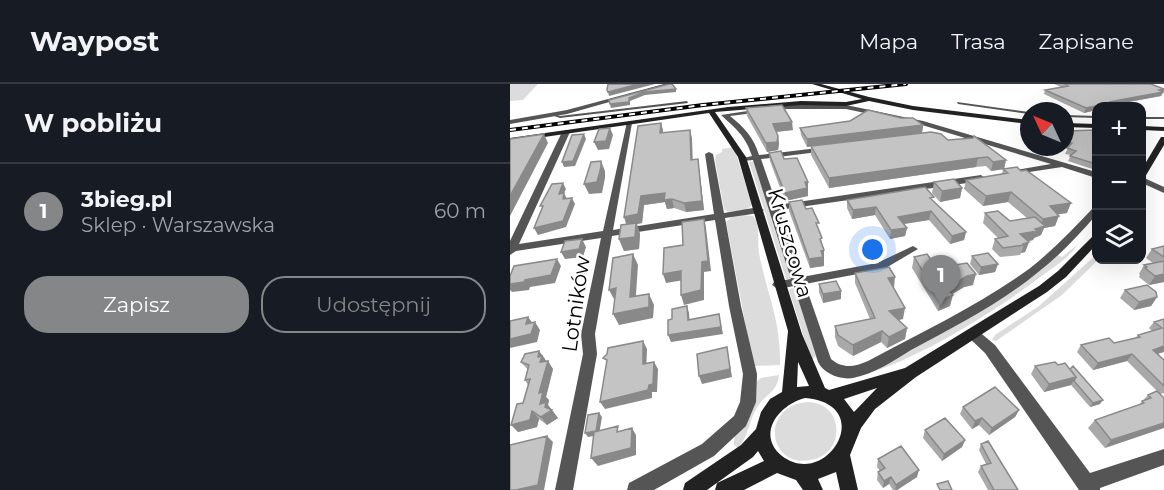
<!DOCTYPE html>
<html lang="pl">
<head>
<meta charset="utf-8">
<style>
	body { margin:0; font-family:Montserrat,sans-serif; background:#242831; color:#f1f3f6 }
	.controls { position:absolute; right:18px; top:18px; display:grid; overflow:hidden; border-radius:12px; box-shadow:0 6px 24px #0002 }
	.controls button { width:54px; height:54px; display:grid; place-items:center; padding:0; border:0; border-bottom:2px solid #363941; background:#171b24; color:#f1f3f6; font:30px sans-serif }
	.compass { position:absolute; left:510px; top:18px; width:54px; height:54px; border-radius:50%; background:#171b24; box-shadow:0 6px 24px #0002; rotate:314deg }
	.you { position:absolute; left:363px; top:166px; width:21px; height:21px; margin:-15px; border:4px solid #fff; border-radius:50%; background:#1a73e8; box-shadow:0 0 0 9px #1a73e833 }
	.badge { display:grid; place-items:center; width:39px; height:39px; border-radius:50%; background:#858687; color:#fff; font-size:20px; font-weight:700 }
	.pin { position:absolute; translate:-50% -50px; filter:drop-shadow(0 2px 3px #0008) }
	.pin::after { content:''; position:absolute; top:32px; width:21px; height:18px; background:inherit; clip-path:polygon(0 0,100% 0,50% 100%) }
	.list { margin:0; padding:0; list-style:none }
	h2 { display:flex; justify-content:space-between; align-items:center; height:78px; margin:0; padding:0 24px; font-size:26px }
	h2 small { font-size:20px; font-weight:400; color:#9ea1a6 }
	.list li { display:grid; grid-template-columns:39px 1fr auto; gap:18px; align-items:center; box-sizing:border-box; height:96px; padding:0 24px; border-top:2px solid #363941 }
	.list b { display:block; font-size:22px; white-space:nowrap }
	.list p { margin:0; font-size:20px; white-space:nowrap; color:#9ea1a6 }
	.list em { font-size:20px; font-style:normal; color:#9ea1a6 }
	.actions { display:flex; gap:12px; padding:18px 24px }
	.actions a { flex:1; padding:14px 0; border:2px solid #858687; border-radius:24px; text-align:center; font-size:21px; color:#858687 }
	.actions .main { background:#858687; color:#fff }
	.icon { flex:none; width:33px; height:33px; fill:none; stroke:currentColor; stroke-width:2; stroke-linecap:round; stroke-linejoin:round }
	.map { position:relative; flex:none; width:654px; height:406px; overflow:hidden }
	header { display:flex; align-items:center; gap:36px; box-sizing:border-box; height:84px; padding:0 30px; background:#171b24; border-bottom:2px solid #363941 }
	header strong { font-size:28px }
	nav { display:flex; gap:33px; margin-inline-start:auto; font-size:21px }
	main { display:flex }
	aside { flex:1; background:#171b24 }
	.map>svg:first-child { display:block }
	.green { fill:#dcdcdc }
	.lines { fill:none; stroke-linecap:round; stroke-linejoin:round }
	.lane { fill:#555; fill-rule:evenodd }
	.street { fill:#555; fill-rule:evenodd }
	.secondary { fill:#222; fill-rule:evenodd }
	.rail-casing { stroke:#000; stroke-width:4 }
	.rail { stroke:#fff; stroke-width:2; stroke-dasharray:6; stroke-linecap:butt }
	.wall { fill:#a9a9a9 }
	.shaded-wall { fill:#898989 }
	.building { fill:#c4c4c4; stroke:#898989; stroke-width:1.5 }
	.labels { text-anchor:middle; stroke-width:5; stroke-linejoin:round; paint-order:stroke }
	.street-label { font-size:21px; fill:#000; stroke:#fff }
</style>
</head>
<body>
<header>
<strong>Waypost</strong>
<nav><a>Mapa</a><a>Trasa</a><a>Zapisane</a></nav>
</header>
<main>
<aside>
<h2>W pobliżu<small></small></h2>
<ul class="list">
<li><span class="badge">1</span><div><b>3bieg.pl</b><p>Sklep · Warszawska</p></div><em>60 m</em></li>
</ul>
<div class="actions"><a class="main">Zapisz</a><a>Udostępnij</a></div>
</aside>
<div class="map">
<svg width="654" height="406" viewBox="0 0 654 406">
	<rect width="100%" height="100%" fill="#fff"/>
	<!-- green -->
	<path class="green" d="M 0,0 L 28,0 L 13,16 L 0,17 Z
		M 224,63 L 242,121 L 236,126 L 218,128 L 214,125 L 205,76 L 206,71 L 212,68 L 212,65 Z
		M 245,77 L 283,193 L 279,196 L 276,195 L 239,78 Z
		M 233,131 L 243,132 C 251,141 247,158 249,169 C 257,211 271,235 270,281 L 244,282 L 240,264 L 216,138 L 222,133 Z
		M 567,161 C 560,173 544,183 533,191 C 484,228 411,274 353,291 L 533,183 L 548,171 L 552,173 Z
		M 586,171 L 588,176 L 552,211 L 486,257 L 482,256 L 485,251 L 529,222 Z
		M 282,204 L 286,206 L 306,272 L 301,276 L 279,206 Z
		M 269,291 C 268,307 256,310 248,322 C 239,335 239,352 228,364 L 224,361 L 224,355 L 246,298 L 251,294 Z
		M 298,318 C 335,319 336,370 301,376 C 257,384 250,321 298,318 Z"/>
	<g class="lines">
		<!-- lane -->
		<path class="lane" d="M 177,17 L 178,19 L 50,34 L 41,31 L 43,30 L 50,32 Z
			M 447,18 L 519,28 L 519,30 L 448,20 Z
			M 555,31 L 586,32 L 586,34 L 555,33 Z
			M 632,33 L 654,33 L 654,35 L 632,35 Z"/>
		<!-- street -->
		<path class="street" d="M 154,0 L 163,0 L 57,30 L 0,40 L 0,36 L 57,26 Z
			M 276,21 L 336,21 L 413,37 L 586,88 L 586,94 L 552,83 L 500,91 L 500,87 L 541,80 L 412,41 L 336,25 L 276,25 L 220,32 C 234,43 244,54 249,71 L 316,63 L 320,65 L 316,67 L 251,75 L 267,121 L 471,91 L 475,94 L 471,97 L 269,126 L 292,193 L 367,179 L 403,162 L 408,165 L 374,185 L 295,200 L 321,275 C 333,285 344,283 358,277 C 412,248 469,221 519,185 C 542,167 563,145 583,124 L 586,123 L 586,131 C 568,152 549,172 527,189 C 489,220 444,243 401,266 C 383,277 364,290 343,294 C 330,296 314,290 308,278 L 284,202 L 268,205 L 262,201 L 264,198 L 281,195 L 243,76 L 233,77 L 229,75 L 242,72 C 235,51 226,45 211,31 Z
			M 117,38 L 122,39 L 103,146 L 204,130 L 195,70 L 199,68 L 203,70 L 214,129 L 249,123 L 254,126 L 249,129 L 215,134 L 231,222 L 247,290 L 246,318 L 236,342 L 204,372 L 144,406 L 117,406 L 119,399 L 192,360 L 224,332 L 230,318 L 233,290 L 219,222 L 205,136 L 102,152 L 85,250 L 87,270 L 63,406 L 45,406 L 73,270 L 71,250 L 91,154 L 6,167 L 0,171 L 0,157 L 52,48 L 56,46 L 60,48 L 9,160 L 93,147 Z
			M 632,93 L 654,103 L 654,109 L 632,99 Z
			M 462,245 L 467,246 L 485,261 L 580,389 L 654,365 L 654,381 L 590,404 L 590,406 L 569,406 L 475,269 L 455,250 L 457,246 Z"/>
		<!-- secondary -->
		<path class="secondary" d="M 302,0 L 311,0 L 359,13 L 403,22 L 519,36 L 519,40 L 403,26 L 359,17 L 336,22 L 291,21 L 205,28 L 236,73 L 292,250 L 315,304 L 319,306 L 395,284 L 529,202 L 548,187 L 582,153 L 586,152 L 586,161 L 556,193 L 537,208 L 406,293 L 365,325 L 351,344 L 340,371 L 348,406 L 330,406 L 326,388 L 308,395 L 313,406 L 293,406 L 286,396 L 267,389 L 234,406 L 205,406 L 207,399 L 254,377 L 248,367 L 243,373 L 197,406 L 173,406 L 175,399 L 231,361 L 246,345 L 251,328 L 260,315 L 272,308 L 278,247 L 228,73 L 199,29 L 0,58 L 0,54 L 218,23 L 291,17 L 336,18 L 352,15 ZM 288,278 L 289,280 L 299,302 L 287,303 ZM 367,304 L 344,328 L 334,315 ZM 295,314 C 368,320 317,406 272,372 C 246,351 268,321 295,314 Z
			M 555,39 L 586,40 L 586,44 L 555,43 Z
			M 632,42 L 654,43 L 654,47 L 632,46 Z
			M 651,53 L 654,53 L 654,61 L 635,93 L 632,93 L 632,85 Z"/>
		<!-- rail casing -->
		<g class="rail-casing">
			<path id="rail" d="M 0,46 L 193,21 L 396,0"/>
		</g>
		<!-- rail -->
		<use href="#rail" class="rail"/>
	</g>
	<!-- wall -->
	<path class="wall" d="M 544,0 L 641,0 L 654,5 L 654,7 L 651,12 L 602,21 L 601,22 L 574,29 L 534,10 L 535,6 L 551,3 Z
		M 236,24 L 283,46 L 266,48 L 268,52 L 269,60 L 268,66 L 257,68 L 237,32 Z
		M 151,39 L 153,49 L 182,54 L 182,76 L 188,75 L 189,83 L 194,126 L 176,128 L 164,124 L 157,125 L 155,118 L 134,121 L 132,139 L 127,140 L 130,150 L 129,165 L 114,167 L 109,155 L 116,140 L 114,133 Z
		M 413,41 L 412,49 L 438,56 L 496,76 L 494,85 L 481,87 L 476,82 L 466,83 L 319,104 L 301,71 L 301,62 L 297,63 L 291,51 L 290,44 Z
		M 586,46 L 586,84 L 585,86 L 558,77 L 561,71 L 555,70 L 558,64 L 555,63 L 555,47 Z
		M 259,69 L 274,75 L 298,98 L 298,112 L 275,117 L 260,77 Z
		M 493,85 L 557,129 L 548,130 L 545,142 L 534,144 L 531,151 L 524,154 L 523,156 L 518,157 L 519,158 L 515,168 L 511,169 L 510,171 L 490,173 L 482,165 L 485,155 L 488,154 L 473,139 L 475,129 L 500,137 L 517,134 L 498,118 L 473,122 L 454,105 L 456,96 L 492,90 Z
		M 424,98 L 452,104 L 450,114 L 430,118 L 422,109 Z
		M 337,116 L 423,117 L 456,148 L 454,156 L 440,160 L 419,136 L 394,140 L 397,144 L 395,152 L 380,155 L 365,131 L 342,135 L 337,124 Z
		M 279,118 L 296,125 L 309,148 L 314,166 L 314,182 L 300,184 L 279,127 Z
		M 654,162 L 654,198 L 639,201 L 629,193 L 630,191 L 629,190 L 634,181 L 643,179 L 636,174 L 642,165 Z
		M 462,172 L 488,180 L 485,188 L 469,191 L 460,180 Z
		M 404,173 L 427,184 L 463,201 L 454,203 L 442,210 L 440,222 L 428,227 L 402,184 Z
		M 345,189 L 384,204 L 393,235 L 388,236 L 397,244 L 395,255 L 377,264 L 371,258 L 343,272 L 328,262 L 325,253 L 325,242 L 360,235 L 345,199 Z
		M 309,200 L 331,215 L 313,219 L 309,208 Z
		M 615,206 L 647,213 L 641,222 L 624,226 L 610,214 Z
		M 654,235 L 648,270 L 654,276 L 654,309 L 650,310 L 595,364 L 578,344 L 585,336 L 629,321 L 638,311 L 647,307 L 617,277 L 583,286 L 567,268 L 571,261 L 604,259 L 625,254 L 628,251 L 642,247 L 639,244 L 644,238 Z
		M 29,267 L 35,275 L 36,277 L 43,285 L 36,313 L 39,316 L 38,321 L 48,334 L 37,341 L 29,335 L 27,343 L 8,348 L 13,319 L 18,301 L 15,296 L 18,286 L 11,278 Z
		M 548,281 L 590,320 L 580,323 L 561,301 L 534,308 L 521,290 L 525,282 Z
		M 453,323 L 509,326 L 505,333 L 479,351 L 469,341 L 462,345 L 450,330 Z
		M 415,346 L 455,356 L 452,363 L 432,377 L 413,354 Z
		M 471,360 L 508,406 L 478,406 L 468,388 L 471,382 L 476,380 L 469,366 Z
		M 368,375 L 407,393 L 387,406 L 383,406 L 379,400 L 373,404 L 367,396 L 368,388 L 370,387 L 367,383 Z"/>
	<!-- shaded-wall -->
	<path class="shaded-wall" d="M 129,0 L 145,0 L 99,12 L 98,8 Z
		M 166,5 L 166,8 L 135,11 L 120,17 L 120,21 L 101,24 L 100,20 L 134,8 Z
		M 654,5 L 653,9 L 652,10 L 651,12 L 602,21 L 601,22 L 586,22 L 586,26 L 574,29 L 576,24 L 599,18 Z
		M 282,38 L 283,46 L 264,48 L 263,40 Z
		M 151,39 L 153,46 L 152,57 L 150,49 Z
		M 413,41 L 412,49 L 297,63 L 297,55 Z
		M 100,44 L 103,51 L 99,65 L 88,66 L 84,58 Z
		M 180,46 L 182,54 L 183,84 L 181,76 Z
		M 34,50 L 38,59 L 0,132 L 0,112 Z
		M 74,50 L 76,55 L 65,82 L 54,83 L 52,78 Z
		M 268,52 L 269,60 L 268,66 L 257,68 L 256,59 Z
		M 468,74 L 466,83 L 319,104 L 319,94 Z
		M 188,75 L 189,83 L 194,126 L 176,128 L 174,119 Z
		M 496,76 L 494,85 L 481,87 L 483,78 Z
		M 91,77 L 95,87 L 95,94 L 92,109 L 79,110 L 74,100 Z
		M 295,98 L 298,98 L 298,112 L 275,117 L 275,109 Z
		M 53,99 L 56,105 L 54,109 L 57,115 L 56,122 L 49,110 Z
		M 452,104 L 450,114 L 430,118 L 432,107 Z
		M 501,108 L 498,118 L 473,122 L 476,112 Z
		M 155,109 L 162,115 L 164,124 L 157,125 L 155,118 L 134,121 L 132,139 L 127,140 L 130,150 L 129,165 L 114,167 L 109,155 L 117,141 L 114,133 L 131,112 Z
		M 62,114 L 65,120 L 56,143 L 28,151 L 24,144 Z
		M 561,119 L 557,129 L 536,132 L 540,122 Z
		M 366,123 L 365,131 L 342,135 L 343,126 Z
		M 421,127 L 419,136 L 387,141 L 388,133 Z
		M 549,132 L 545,142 L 534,144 L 531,151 L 524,154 L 523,156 L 507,160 L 510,150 L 530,143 L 533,135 Z
		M 194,135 L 196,144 L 201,187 L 194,188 L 194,216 L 174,221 L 171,211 Z
		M 397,144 L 395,152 L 380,155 L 381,146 Z
		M 456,148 L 454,156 L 440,160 L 442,152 Z
		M 72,155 L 76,163 L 73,173 L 55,175 L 51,168 Z
		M 519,158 L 515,168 L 511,169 L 514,161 L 513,160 Z
		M 314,166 L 314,182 L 300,184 L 299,175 L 311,167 Z
		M 123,170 L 128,181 L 125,225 L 120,213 Z
		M 47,175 L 51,182 L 45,199 L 20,203 L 19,206 L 2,208 L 0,206 L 0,200 L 15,196 Z
		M 488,180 L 485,188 L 469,191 L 471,183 Z
		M 171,187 L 174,196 L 156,199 L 153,190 Z
		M 466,190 L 463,201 L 454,203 L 434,215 L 437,204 L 457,192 Z
		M 654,190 L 654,198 L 639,201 L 645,192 Z
		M 385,193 L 384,204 L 378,194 Z
		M 106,204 L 105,217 L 99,206 Z
		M 331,207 L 331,215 L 313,219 L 313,210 Z
		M 139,210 L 144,221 L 143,234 L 109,241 L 103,230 Z
		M 443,211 L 440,222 L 428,227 L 431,216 Z
		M 647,213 L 641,222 L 624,226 L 629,218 Z
		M 177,222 L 179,229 L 180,242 L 178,236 Z
		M 395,224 L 393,235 L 378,238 L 379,227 Z
		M 209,230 L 213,250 L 161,258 L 158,251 Z
		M 18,233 L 24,241 L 25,238 L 30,246 L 27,258 L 0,264 L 0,255 L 16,240 Z
		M 397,244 L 395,255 L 377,264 L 379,253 Z
		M 372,247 L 371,258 L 343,272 L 343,261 Z
		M 133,257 L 137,265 L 136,288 L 133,280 Z
		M 654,262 L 654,268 L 638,273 L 643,266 Z
		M 217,263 L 222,293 L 192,300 L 189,292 Z
		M 29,267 L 35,275 L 35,276 L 37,279 L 38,277 L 43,285 L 36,313 L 39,316 L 38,321 L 48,334 L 37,341 L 31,333 L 29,309 L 30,278 L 28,273 Z
		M 622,270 L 617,277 L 583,286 L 588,279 Z
		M 144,278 L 148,285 L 147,308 L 142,308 L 142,314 L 95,325 L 90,318 L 139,301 Z
		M 566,293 L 561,301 L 534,308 L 539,300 Z
		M 593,316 L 590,320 L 580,323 L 583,319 Z
		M 509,326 L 505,333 L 479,351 L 482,344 Z
		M 22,327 L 29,335 L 27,343 L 8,348 L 1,341 Z
		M 89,329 L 92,333 L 89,351 L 78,353 L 75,349 Z
		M 472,334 L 469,341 L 462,345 L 465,337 Z
		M 654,339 L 654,344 L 595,364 L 601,356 Z
		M 122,344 L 126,351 L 126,371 L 88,382 L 81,374 Z
		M 37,352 L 43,358 L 34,406 L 6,406 Z
		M 455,356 L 452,363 L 432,377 L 434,370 Z
		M 409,386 L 407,393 L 387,406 L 385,406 L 386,401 Z
		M 381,393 L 379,400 L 373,404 L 374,397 Z"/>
	<!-- building -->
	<path class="building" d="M 98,0 L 129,0 L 98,8 L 97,6 Z
		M 159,0 L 162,0 L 166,5 L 134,8 L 119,14 L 119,18 L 100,20 L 99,16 Z
		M 555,0 L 641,0 L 654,5 L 649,6 L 653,8 L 599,18 L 602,19 L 576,24 L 535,6 L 558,2 Z
		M 272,21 L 282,38 L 263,40 L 268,52 L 267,58 L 256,59 L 236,24 Z
		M 358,26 L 391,34 L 403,34 L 413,41 L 297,55 L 290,44 L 340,37 Z
		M 151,39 L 150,49 L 180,46 L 181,76 L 188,75 L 192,117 L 174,119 L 162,115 L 154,116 L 155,109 L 131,112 L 128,130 L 114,133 L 128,42 Z
		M 100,44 L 96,57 L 84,58 L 89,45 Z
		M 586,46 L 586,80 L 560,72 L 566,67 L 557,64 L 562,59 L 555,57 L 555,47 Z
		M 421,48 L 431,50 L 438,56 L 463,54 L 464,52 L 496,76 L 483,78 L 478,73 L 468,74 L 319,94 L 301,62 Z
		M 34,50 L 0,112 L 0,55 Z
		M 74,50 L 63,77 L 52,78 L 62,51 Z
		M 271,67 L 274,75 L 287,74 L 298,98 L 295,98 L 297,104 L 275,109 L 259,69 Z
		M 91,77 L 91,83 L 87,98 L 74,100 L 81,78 Z
		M 507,83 L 511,87 L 516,86 L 561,119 L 540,122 L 549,132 L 533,135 L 501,108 L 476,112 L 456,96 L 498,89 L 493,85 Z
		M 444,95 L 452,104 L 432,107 L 424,98 Z
		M 53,99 L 49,110 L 54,109 L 53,115 L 62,114 L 53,137 L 24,144 L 33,122 L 30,122 L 42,100 Z
		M 415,103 L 424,113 L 420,114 L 456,148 L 442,152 L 421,127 L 388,133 L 397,144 L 381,146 L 366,123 L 343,126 L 337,116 Z
		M 292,116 L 296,125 L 302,124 L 309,139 L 306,139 L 312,154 L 310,155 L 314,166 L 311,167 L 313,173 L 299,175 L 279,118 Z
		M 488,127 L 500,137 L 525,133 L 535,142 L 525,145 L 527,147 L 510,150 L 519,158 L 513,160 L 514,161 L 493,164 L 485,155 L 498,152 L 475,129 Z
		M 194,135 L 198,177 L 192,178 L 191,206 L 171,211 L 171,187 L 153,190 L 154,164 L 173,161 L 172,138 Z
		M 126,139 L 125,153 L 109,155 L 111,141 Z
		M 72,155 L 69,165 L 51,168 L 55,157 Z
		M 654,162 L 654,173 L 642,165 Z
		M 478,169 L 488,180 L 471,183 L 462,172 Z
		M 123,170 L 120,213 L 139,210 L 139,223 L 103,230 L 106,204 L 99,206 L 103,174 Z
		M 417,170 L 427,184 L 457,179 L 466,190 L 457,192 L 437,204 L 443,211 L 431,216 L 404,173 Z
		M 47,175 L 41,191 L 15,196 L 14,198 L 0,200 L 0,192 L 4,182 Z
		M 654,177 L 654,190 L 645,192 L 635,184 L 637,183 L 634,181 Z
		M 379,183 L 385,193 L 378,194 L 395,224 L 379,227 L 397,244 L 379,253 L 372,247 L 343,261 L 328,251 L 325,242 L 365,234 L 345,189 Z
		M 326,197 L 331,207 L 313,210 L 309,200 Z
		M 637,201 L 646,208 L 647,213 L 629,218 L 615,206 Z
		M 177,222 L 178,236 L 209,230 L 211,243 L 158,251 L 158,236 L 162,235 L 162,225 Z
		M 18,233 L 16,240 L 25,238 L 21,250 L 0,255 L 0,237 Z
		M 654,235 L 654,262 L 643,266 L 654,276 L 654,302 L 622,270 L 588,279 L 571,261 L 599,254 L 604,259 L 630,253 L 628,251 L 652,244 L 644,238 Z
		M 133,257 L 133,280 L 144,278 L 143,300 L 139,301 L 138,306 L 90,318 L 97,276 L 93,274 L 97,270 L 98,264 Z
		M 217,263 L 220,285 L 189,292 L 187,270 Z
		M 29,267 L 28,273 L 32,272 L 30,278 L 38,277 L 29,309 L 33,308 L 30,320 L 36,318 L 35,323 L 42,326 L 31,333 L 22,327 L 20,336 L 1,341 L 7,320 L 13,319 L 20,295 L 15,296 L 19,281 L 11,278 L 15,270 Z
		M 545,278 L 548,281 L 555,279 L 566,293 L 539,300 L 525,282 Z
		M 563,282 L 593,316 L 583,319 L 564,297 L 566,293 L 560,285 Z
		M 485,303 L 509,326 L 482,344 L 472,334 L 465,337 L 453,323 Z
		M 647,307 L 654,314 L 654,339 L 601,356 L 585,336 L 634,319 L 632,317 L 641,314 L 638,311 Z
		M 89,329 L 86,347 L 75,349 L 78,331 Z
		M 435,334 L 455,356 L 434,370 L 415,346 Z
		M 108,342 L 107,348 L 122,344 L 121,364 L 81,374 L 84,348 Z
		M 37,352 L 28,401 L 6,406 L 0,406 L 0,361 Z
		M 478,357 L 508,406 L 484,406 L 471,382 L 481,379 L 471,360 Z
		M 391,362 L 409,386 L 386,401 L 381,393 L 374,397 L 368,388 L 375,384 L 368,375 Z
		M 438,397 L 442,406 L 430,406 L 427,400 Z"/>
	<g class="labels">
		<!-- street labels -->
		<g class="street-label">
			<text transform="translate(280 159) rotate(74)" y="7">Kruszcowa</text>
			<text transform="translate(66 220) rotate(-82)" y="7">Lotników</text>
		</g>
	</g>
</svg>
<div class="controls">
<button>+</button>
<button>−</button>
<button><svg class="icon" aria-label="layers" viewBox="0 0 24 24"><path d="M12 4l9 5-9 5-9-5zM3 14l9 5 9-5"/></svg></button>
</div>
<svg class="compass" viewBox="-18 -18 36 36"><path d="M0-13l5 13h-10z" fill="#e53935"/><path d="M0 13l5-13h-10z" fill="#9ea1a6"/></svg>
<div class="you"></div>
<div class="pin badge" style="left:431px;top:221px">1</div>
</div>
</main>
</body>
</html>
